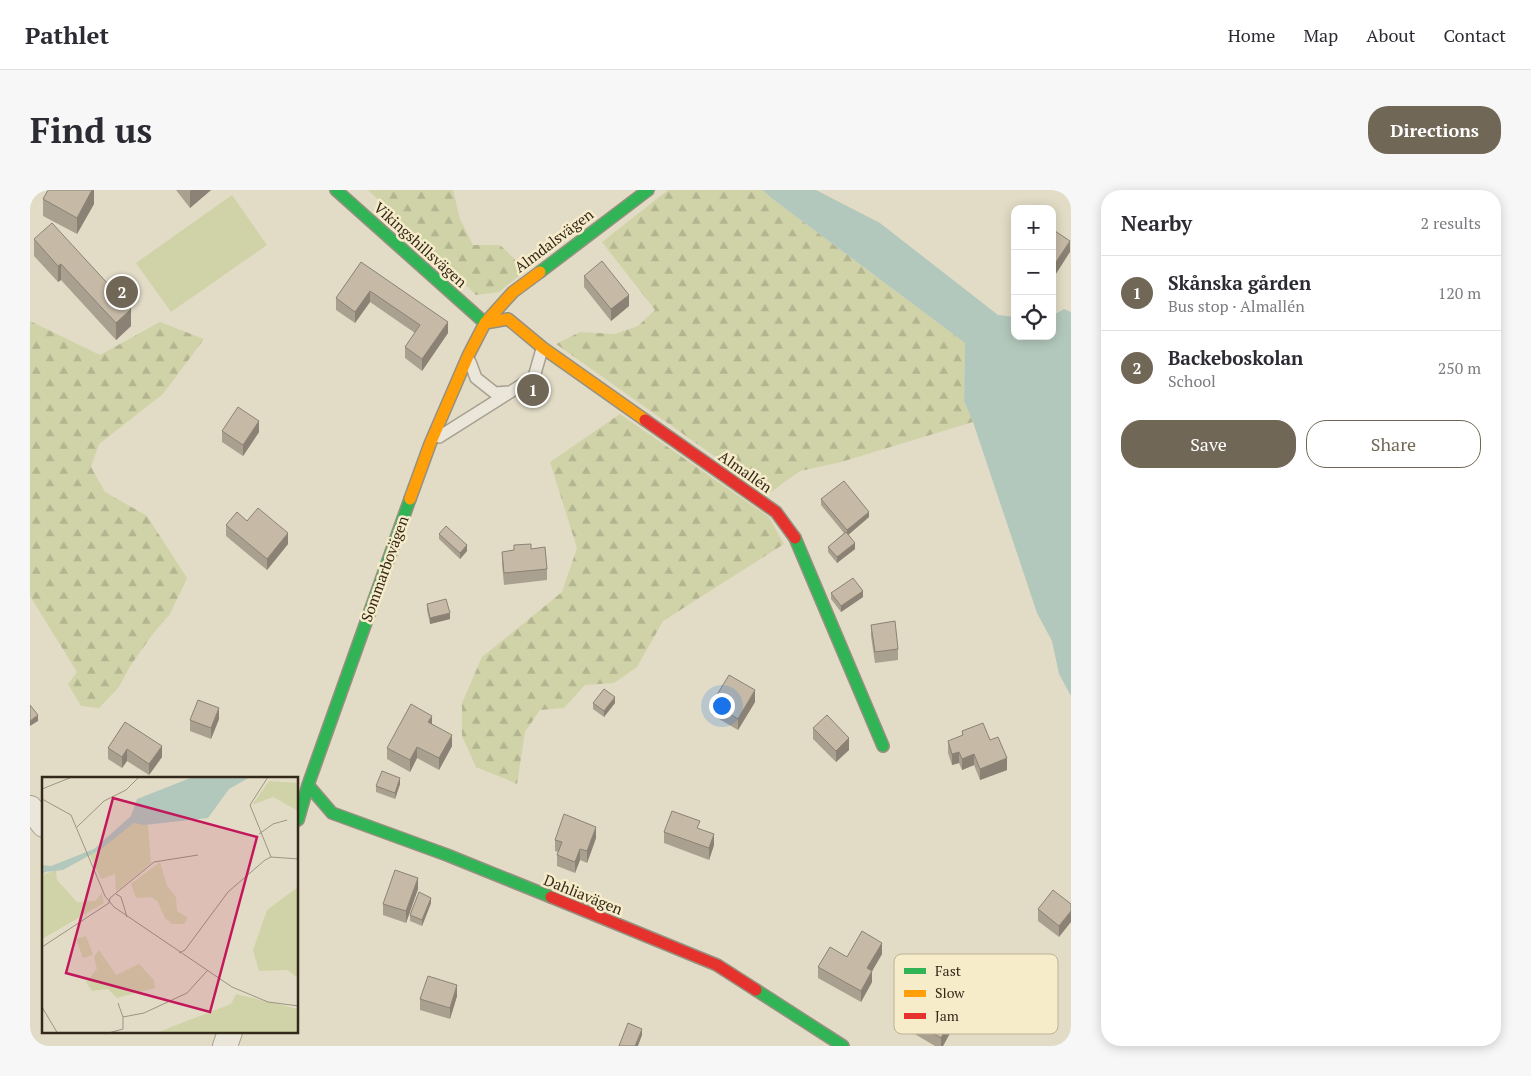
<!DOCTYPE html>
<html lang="en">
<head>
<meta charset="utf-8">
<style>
	body { margin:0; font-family:"PT Serif",serif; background:#f7f7f7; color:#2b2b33 }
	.controls { position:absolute; right:15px; top:15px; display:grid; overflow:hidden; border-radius:10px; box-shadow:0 2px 12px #0003 }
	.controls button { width:45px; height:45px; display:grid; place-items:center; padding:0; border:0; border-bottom:1px solid #e1e1e2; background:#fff; color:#2b2b33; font:25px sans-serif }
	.you { position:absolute; left:691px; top:515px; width:18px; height:18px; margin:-12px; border:4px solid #fff; border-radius:50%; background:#1a73e8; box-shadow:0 0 0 8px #1a73e833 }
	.badge { display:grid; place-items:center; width:32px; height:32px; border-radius:50%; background:#716756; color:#fff; font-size:16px; font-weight:700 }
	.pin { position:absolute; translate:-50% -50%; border:2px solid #fff; box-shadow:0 1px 5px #0006 }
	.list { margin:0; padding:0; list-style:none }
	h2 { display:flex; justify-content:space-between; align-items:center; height:65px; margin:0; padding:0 20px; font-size:21px }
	h2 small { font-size:16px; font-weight:400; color:#7c7c81 }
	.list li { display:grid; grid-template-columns:32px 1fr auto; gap:15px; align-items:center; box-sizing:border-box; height:75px; padding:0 20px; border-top:1px solid #e1e1e2 }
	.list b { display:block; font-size:19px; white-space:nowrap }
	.list p { margin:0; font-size:16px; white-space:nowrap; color:#7c7c81 }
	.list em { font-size:16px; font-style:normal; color:#7c7c81 }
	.actions { display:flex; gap:10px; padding:15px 20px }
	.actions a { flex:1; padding:11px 0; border:1px solid #716756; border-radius:20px; text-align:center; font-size:18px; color:#716756 }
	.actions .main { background:#716756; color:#fff }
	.icon { flex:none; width:28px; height:28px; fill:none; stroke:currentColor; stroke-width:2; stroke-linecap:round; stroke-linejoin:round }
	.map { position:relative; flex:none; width:1041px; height:856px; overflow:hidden; border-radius:20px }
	header { display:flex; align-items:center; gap:30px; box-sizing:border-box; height:70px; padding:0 25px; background:#fff; border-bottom:1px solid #e1e1e2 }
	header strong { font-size:24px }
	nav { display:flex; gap:28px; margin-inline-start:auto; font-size:18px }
	.intro { display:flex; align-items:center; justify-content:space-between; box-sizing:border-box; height:120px; padding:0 30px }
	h1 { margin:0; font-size:35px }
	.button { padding:12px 22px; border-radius:20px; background:#716756; color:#fff; font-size:18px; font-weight:700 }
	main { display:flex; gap:30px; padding:0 30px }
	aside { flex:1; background:#fff; border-radius:20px; box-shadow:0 2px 12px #0003 }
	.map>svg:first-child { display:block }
	.forest { fill:url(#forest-firs) }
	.park { fill:#d0d3a8 }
	.water { fill:#b3c8bc }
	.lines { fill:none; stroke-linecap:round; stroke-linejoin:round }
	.lane-casing { stroke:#a6a090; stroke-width:14 }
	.street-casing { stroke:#a6a090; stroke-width:26 }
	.fast-casing { stroke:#969080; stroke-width:14 }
	.slow-casing { stroke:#969080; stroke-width:14 }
	.jam-casing { stroke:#969080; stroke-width:14 }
	.lane { stroke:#eae6d9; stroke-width:11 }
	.street { stroke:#eae6d9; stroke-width:24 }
	.fast { stroke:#30b455; stroke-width:11 }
	.slow { stroke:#ff9f0a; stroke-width:11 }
	.jam { stroke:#e5322d; stroke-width:11 }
	.wall { fill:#aaa090 }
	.shaded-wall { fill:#8b8275 }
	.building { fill:#c6baa7; stroke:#8b8275 }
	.labels { text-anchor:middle; stroke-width:5; stroke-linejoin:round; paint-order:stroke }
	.street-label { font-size:15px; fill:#34281a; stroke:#f6ecca }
	.inset-road { fill:none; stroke:#9c9481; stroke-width:1 }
	.view { fill:#c2185b; fill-opacity:0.15; stroke:#c2185b; stroke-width:2.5 }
	.inset-edge { fill:none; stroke:#34281a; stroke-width:2.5 }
	.key { fill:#f6ecca; stroke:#bcb195; stroke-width:1 }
	.key-label { font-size:14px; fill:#34281a }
</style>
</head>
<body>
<header>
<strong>Pathlet</strong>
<nav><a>Home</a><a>Map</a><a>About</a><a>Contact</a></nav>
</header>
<div class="intro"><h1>Find us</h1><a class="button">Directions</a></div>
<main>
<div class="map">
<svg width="1041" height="856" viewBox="0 0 1041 856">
	<defs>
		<pattern id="forest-firs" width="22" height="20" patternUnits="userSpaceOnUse" patternTransform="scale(1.25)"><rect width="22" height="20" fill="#d0d3a8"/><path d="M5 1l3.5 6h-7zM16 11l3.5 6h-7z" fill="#b3b590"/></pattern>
	</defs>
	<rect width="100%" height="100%" fill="#e2dcc6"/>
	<!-- forest -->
	<path class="forest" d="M 338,0 L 423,0 L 430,29 L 443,55 L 470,55 L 496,80 L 469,102 L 446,105 Z
		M 638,0 L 733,0 L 740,7 L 935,153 L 934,211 L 943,232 L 811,272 L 770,281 L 738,304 L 526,154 L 550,142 L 585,144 L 608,136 L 625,120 L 572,52 Z
		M 0,131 L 70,165 L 130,132 L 174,149 L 133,204 L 69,254 L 61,277 L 75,302 L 117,326 L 157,388 L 140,424 L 122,445 L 99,478 L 89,497 L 69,518 L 51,516 L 38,494 L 47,482 L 0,406 Z
		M 590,224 L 739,327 L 754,354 L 633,431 L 607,477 L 584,493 L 555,495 L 534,518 L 510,520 L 495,542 L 487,594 L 446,577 L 432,546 L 432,513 L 452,467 L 532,402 L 547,358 L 520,272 Z"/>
	<!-- park -->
	<path class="park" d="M 202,5 L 237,55 L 141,122 L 106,73 Z"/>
	<!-- water -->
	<path class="water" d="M 733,0 L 786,0 L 850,33 L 968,125 L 985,127 L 985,146 L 1022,146 L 1022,126 L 1034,119 L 1041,122 L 1041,506 L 1029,484 L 1022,451 L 1007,423 L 943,232 L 934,211 L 935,153 L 740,7 Z"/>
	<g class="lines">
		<!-- lane casing -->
		<g class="lane-casing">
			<path id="lane" d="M 440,172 L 446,188 L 465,203 L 480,202
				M 409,247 L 504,187 L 512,159"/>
		</g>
		<!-- street casing -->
		<g class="street-casing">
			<path id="street" d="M 0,618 L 14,635
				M 195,856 L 200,842"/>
		</g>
		<!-- fast casing -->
		<g class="fast-casing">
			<path id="fast" d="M 306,0 L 455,133
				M 510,82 L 618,0
				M 765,348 L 853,556
				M 278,595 L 302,623 L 417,665 L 521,707
				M 268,630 L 278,595 L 380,309
				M 726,800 L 813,856"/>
		</g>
		<!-- slow casing -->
		<g class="slow-casing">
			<path id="slow" d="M 455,133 L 478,129 L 513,158 L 615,230
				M 380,309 L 400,254 L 438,166 L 455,133 L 483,102 L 510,82"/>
		</g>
		<!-- jam casing -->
		<g class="jam-casing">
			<path id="jam" d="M 615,230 L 746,322 L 765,348
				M 521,707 L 687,775 L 726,800"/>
		</g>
		<!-- lane -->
		<use href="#lane" class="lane"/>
		<!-- street -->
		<use href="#street" class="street"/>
		<!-- fast -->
		<use href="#fast" class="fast"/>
		<!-- slow -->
		<use href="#slow" class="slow"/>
		<!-- jam -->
		<use href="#jam" class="jam"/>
	</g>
	<!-- wall -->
	<path class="wall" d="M 64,0 L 64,14 L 47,44 L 13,26 L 13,9 Z
		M 146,0 L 181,0 L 160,18 Z
		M 4,49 L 101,136 L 86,150 L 31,90 L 28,92 L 4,66 Z
		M 331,72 L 418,143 L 392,181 L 375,168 L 375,157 L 385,143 L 340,112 L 325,133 L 306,120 L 306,108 Z
		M 554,86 L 599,116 L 581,131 L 554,97 Z
		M 192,241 L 229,242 L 213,266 L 192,252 Z
		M 791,309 L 839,327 L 818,345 L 825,359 L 807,373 L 798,362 L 798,357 L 814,343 L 791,315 Z
		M 196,335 L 258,354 L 237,380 L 196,346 Z
		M 409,344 L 437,361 L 430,369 L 409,349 Z
		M 501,359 L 517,379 L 517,390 L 474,395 L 472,373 L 472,362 Z
		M 801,403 L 833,407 L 811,422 L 801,409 Z
		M 397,414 L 420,429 L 400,434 L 397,420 Z
		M 841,435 L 868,459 L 868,470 L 845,473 L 841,446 Z
		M 725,512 L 708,540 L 682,525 L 682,513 Z
		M 563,513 L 585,513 L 574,527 L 563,519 Z
		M 189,529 L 181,549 L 160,541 L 160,530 Z
		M 95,532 L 132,567 L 119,585 L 97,571 L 92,578 L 78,569 L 78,558 Z
		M 402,534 L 422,556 L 409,580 L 387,568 L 380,582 L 357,569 L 357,558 Z
		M 783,538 L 819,560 L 806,572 L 783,549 Z
		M 932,541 L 960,550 L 977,580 L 950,590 L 944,575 L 932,580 L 929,573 L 922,575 L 918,563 L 918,551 L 932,546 Z
		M 370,594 L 365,609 L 346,602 L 346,596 Z
		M 670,639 L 684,655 L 679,670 L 634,653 L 634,642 Z
		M 566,648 L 557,673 L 550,670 L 545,683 L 527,676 L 527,665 L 528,662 L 525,661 L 525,650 Z
		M 388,699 L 376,733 L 353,725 L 353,714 Z
		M 401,713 L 392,736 L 380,731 L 380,725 Z
		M 1041,714 L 1029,747 L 1008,731 L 1008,719 Z
		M 852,764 L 842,781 L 842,792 L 831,812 L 788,788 L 788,777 L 817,767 Z
		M 427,806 L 420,829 L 390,820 L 390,809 Z
		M 906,824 L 926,832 L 913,856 L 905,856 L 883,843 L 883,832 Z"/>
	<!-- shaded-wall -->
	<path class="shaded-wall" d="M 62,0 L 64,0 L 64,14 L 47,44 L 47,28 Z
		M 161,0 L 181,0 L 160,18 L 160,1 Z
		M 1040,51 L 1040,62 L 1022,90 L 1022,78 Z
		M 31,74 L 31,90 L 28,92 L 28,76 Z
		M 340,101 L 340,112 L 325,133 L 325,122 Z
		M 599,105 L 599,116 L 581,131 L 581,119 Z
		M 101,119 L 101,136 L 86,150 L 86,133 Z
		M 418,132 L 418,143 L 392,181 L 392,169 Z
		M 229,231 L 229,242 L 213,266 L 213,255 Z
		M 839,322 L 839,327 L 817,346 L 817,340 Z
		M 258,343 L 258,354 L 237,380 L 237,369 Z
		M 825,353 L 825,359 L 807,373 L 807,367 Z
		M 437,355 L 437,361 L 430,369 L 430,363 Z
		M 833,401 L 833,407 L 811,422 L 811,416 Z
		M 420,423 L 420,429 L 400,434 L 400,428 Z
		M 725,500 L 725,512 L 708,540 L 708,529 Z
		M 585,507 L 585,513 L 574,527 L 574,521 Z
		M 189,518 L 189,529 L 181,549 L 181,538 Z
		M 8,525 L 8,531 L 0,536 L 0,531 Z
		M 402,526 L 402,537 L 398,532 Z
		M 422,545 L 422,556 L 409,580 L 409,568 Z
		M 819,548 L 819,560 L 806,572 L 806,561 Z
		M 132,556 L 132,567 L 119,585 L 119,574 Z
		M 387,557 L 387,568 L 380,582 L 380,570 Z
		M 97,559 L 97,571 L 92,578 L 92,567 Z
		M 929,562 L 929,573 L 922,575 L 922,564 Z
		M 944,564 L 944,575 L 932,580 L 932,569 Z
		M 977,568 L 977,580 L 950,590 L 950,579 Z
		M 370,588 L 370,594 L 365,609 L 365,603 Z
		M 566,637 L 566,648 L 557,673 L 557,661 Z
		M 684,644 L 684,655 L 679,670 L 679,658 Z
		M 550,659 L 550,670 L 545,683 L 545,672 Z
		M 388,688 L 388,699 L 376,733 L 376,721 Z
		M 401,708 L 401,713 L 392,736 L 392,730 Z
		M 1041,721 L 1041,732 L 1029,747 L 1029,736 Z
		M 852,753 L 852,764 L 837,790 L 837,778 Z
		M 842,781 L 842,792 L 831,812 L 831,801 Z
		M 427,795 L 427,806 L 420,829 L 420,818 Z
		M 926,821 L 926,832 L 913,856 L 911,856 L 911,848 Z
		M 612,839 L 612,845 L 608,856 L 605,856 Z"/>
	<!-- building -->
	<path class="building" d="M 18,0 L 62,0 L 47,28 L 13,9 Z
		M 22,33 L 101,119 L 86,133 L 31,74 L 28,76 L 4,49 Z
		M 1022,39 L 1040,51 L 1022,78 Z
		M 572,71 L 599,105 L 581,119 L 554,86 Z
		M 331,72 L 418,132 L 392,169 L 375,157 L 390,135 L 340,101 L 325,122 L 306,108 Z
		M 208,217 L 229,231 L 213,255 L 192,241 Z
		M 814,291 L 839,322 L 817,340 L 791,309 Z
		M 228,318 L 258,343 L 237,369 L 196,335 L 207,322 L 217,331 Z
		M 416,336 L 437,355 L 430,363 L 409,344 Z
		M 816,342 L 825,353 L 807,367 L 798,357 Z
		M 501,354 L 501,359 L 515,357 L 517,379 L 474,383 L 472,362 L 484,360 L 484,355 Z
		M 823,388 L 833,401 L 811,416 L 801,403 Z
		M 416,409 L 420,423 L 400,428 L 397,414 Z
		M 865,431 L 868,459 L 845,462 L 841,435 Z
		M 699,485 L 725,500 L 708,529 L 682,513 Z
		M 574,499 L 585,507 L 574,521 L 563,513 Z
		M 168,510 L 189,518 L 181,538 L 160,530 Z
		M 381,514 L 402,526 L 398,532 L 422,545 L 409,568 L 387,557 L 380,570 L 357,558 Z
		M 0,515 L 8,525 L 0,531 Z
		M 797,525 L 819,548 L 806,561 L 783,538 Z
		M 95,532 L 132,556 L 119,574 L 97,559 L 92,567 L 78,558 Z
		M 953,533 L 960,550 L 968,547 L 977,568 L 950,579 L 944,564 L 932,569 L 929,562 L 922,564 L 918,551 L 933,545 L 932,541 Z
		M 352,581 L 370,588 L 365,603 L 346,596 Z
		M 642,621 L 670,631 L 667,638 L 684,644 L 679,658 L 634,642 Z
		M 534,624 L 566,637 L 557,661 L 550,659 L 545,672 L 527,665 L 532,652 L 525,650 Z
		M 365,680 L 388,688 L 376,721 L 353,714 Z
		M 1023,700 L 1041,714 L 1041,721 L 1029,736 L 1008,719 Z
		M 389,702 L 401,708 L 392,730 L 380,725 Z
		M 832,741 L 852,753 L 837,778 L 842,781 L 831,801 L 788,777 L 800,757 L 817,767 Z
		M 398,786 L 427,795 L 420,818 L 390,809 Z
		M 912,812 L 926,821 L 911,848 L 883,832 L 892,816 L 906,824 Z
		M 598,833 L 612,839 L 605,856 L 589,856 Z"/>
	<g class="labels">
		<!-- street labels -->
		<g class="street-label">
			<text transform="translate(524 51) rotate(-37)" y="5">Almdalsvägen</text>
			<text transform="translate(390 55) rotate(42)" y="5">Vikingshillsvägen</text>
			<text transform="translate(715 282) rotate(35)" y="5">Almallén</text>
			<text transform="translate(355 379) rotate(-70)" y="5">Sommarbovägen</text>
			<text transform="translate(553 705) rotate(22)" y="5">Dahliavägen</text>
		</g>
	</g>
	<!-- overview -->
	<g transform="translate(12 587)">
		<rect width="256" height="256" fill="#e2dcc6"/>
		<path d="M 227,4 L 256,6 L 256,34 L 231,20 L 210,28 ZM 92,46 L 106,48 L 109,86 L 74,115 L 73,97 L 59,102 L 48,78 ZM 118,85 L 125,109 L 134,120 L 135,134 L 146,141 L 142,147 L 130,147 L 123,141 L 116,125 L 109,120 L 94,121 L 89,107 ZM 14,93 L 15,103 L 35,125 L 53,124 L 60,116 L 62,126 L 0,162 L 0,98 ZM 256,110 L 256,201 L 245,193 L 217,194 L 211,173 L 225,133 ZM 57,173 L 74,198 L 97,187 L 112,203 L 113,211 L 75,221 L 66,212 L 50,214 L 44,205 L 55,192 L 52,180 Z" fill="#d0d3a8"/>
		<path d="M 44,159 L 51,178 L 41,181 L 34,162 ZM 194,217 L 256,232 L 256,256 L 111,257 L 189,227 Z" fill="#d0d3a8"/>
		<path d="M 151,0 L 208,0 L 187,12 L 166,41 L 102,48 L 92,46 L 59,72 L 21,93 L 3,95 L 0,98 L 0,88 L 9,89 L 52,72 L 89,39 L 95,22 Z" fill="#b3c8bc"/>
		<path class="inset-road" d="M 226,0 L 208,28 L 229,80M 0,12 L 30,0M 0,22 L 29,38 L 63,119 L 72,130 L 190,210 L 226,225 L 257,229M 35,50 L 62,24 L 84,13 L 97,0M 217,57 L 231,47 L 245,43M 74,117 L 79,120 L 85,140M 0,170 L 67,126 L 68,121 L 112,85 L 156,78M 137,176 L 143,173 L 186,115 L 223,83 L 229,80 L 257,82M 76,226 L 81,240 L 102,236 L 145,216 L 165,194M 0,230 L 16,257M 63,257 L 81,252 L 81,240"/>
		<path class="view" d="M 71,21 L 215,60 L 168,235 L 24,196 Z"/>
		<rect width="256" height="256" class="inset-edge"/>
	</g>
	<!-- legend -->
	<rect x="864" y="764" width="164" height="80" rx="8" class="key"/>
	<rect x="874" y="778" width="22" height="6" fill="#30b455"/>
	<rect x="874" y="800" width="22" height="7" fill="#ff9f0a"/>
	<rect x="874" y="823" width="22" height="6" fill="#e5322d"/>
	<g class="key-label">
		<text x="905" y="786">Fast</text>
		<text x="905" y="808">Slow</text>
		<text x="905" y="831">Jam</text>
	</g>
</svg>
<div class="controls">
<button>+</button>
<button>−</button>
<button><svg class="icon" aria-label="locate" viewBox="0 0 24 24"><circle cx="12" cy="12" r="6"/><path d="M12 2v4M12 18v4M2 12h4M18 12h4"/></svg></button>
</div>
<div class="you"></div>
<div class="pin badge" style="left:503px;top:200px">1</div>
<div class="pin badge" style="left:92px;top:102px">2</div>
</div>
<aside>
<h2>Nearby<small>2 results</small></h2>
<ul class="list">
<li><span class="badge">1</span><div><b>Skånska gården</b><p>Bus stop · Almallén</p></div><em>120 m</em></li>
<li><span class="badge">2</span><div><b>Backeboskolan</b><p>School</p></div><em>250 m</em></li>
</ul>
<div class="actions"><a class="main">Save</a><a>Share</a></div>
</aside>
</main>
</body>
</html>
